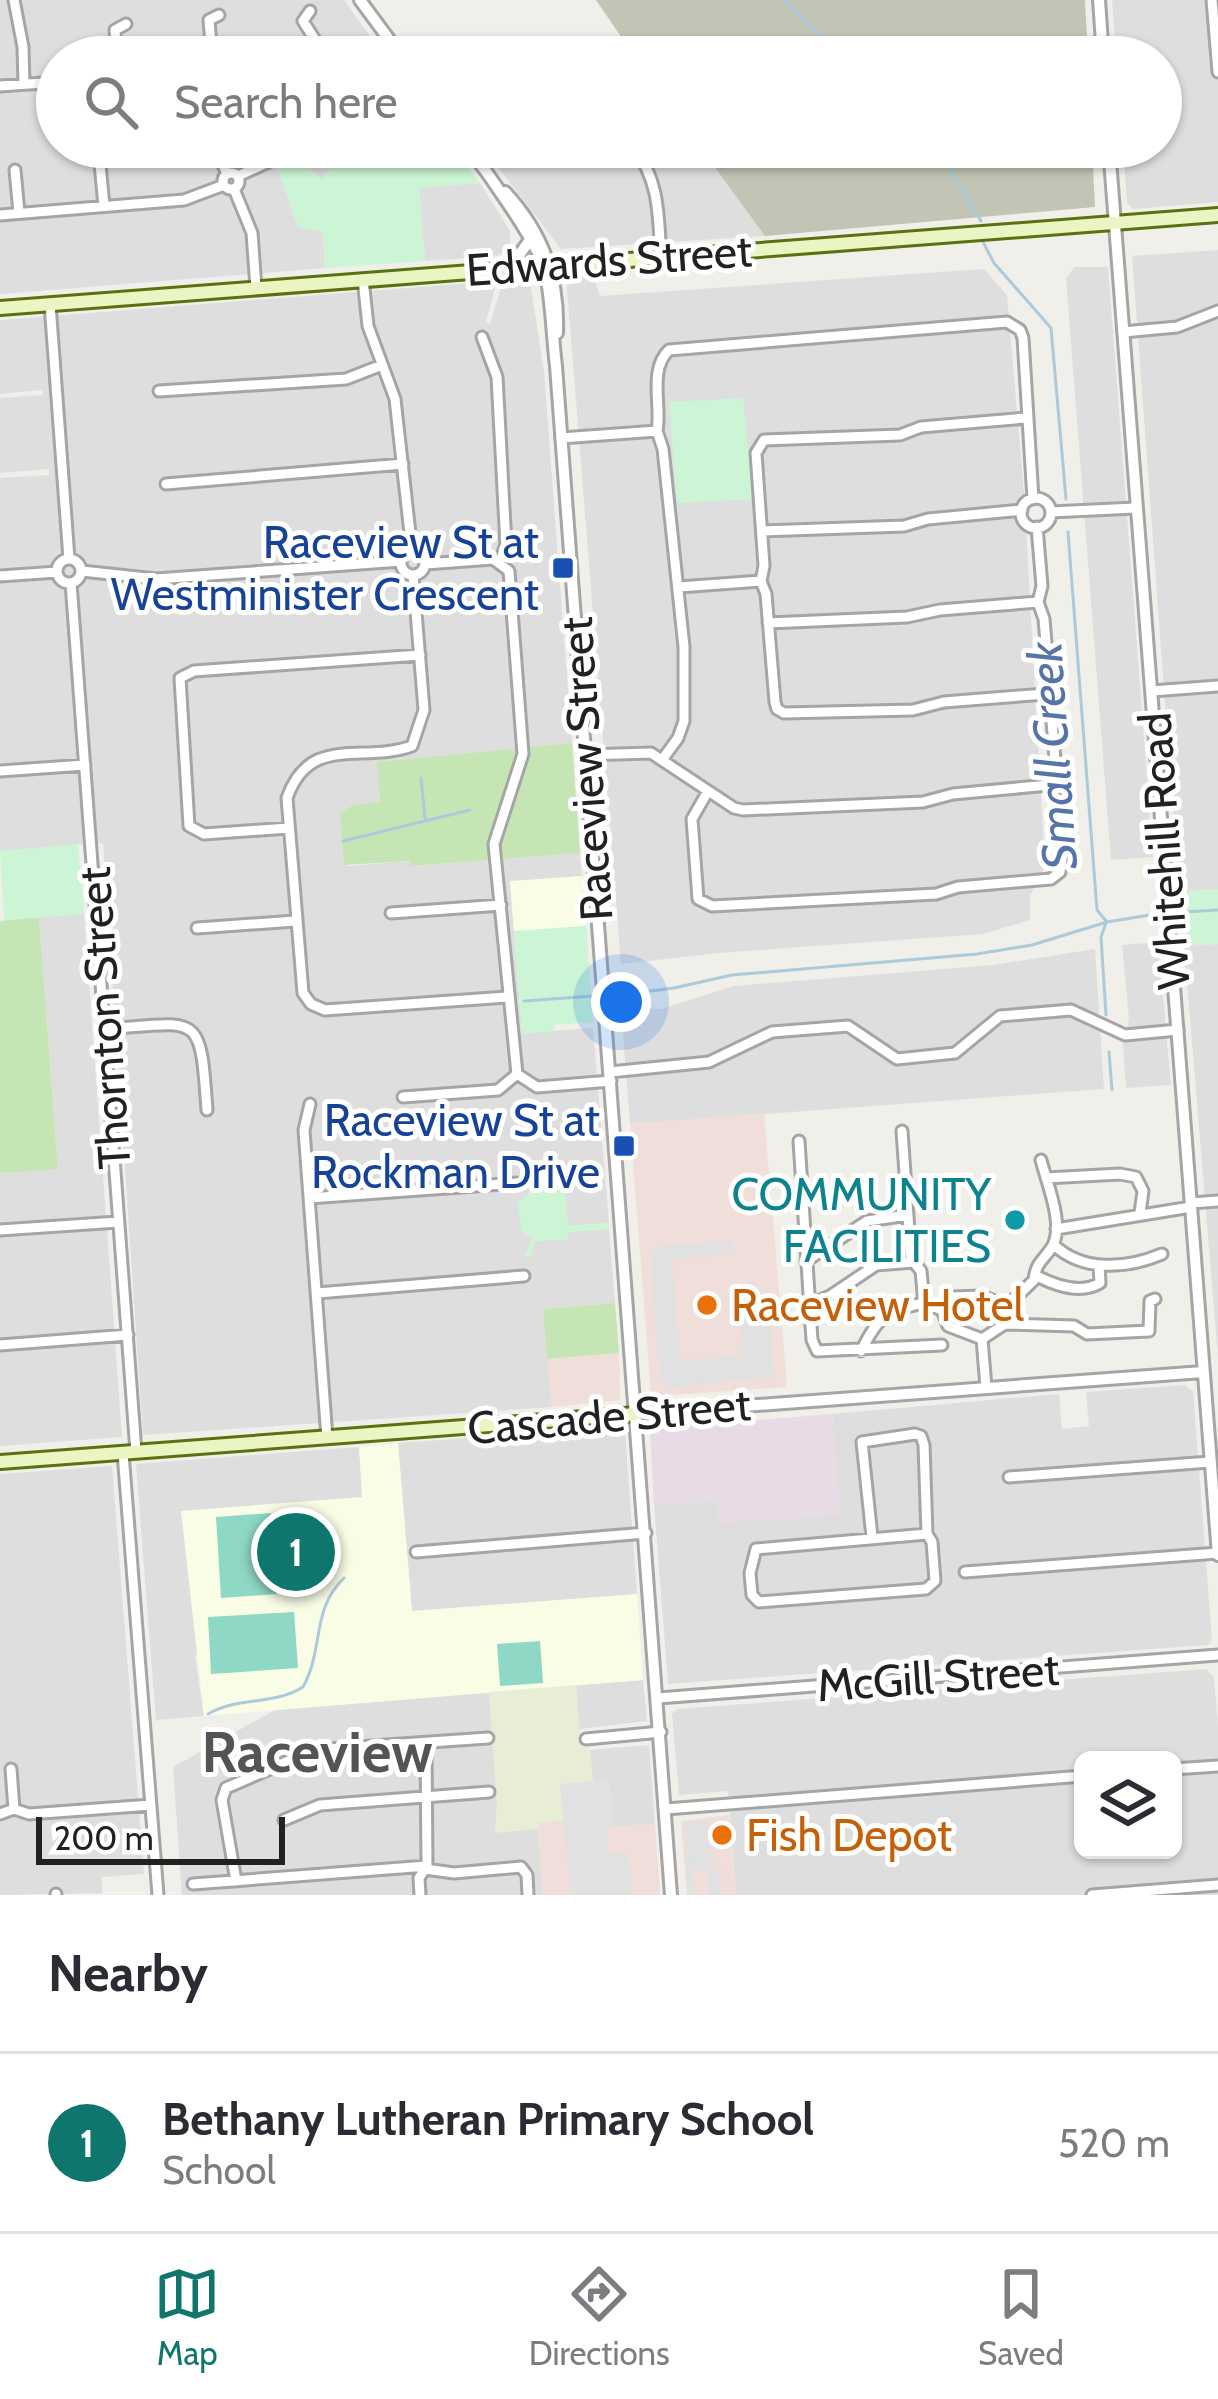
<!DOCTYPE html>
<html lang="en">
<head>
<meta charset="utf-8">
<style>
	body { margin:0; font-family:Cabin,sans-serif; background:#f2f2f3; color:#2b2b33 }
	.controls { position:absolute; right:36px; bottom:36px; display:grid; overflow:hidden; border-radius:18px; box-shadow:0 3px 9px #0004 }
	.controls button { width:108px; height:108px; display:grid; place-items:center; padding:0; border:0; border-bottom:3px solid #e1e1e2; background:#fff; color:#2b2b33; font:60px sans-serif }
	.scale { position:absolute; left:36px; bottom:30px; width:249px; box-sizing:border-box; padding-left:12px; border:6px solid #212121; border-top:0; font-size:33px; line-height:42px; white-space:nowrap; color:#212121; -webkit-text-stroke:9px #fff; paint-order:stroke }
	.you { position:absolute; left:621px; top:1002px; width:42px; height:42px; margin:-30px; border:9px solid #fff; border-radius:50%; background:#1a73e8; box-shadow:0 0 0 18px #1a73e833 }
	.badge { display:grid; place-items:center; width:78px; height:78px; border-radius:50%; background:#0f766e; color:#fff; font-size:39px; font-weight:700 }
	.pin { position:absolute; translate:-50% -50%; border:6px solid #fff; box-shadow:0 3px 12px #0006 }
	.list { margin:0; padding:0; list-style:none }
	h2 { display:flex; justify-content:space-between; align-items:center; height:156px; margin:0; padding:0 48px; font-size:51px }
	h2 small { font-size:39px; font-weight:400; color:#7c7c81 }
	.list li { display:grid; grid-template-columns:78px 1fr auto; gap:36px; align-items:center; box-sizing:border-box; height:180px; padding:0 48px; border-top:3px solid #e1e1e2 }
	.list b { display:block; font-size:45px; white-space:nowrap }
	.list p { margin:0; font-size:39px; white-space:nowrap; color:#7c7c81 }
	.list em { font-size:39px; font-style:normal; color:#7c7c81 }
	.icon { flex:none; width:66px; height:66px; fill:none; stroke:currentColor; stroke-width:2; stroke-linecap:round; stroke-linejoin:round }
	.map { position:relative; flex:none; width:1218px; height:1895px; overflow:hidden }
	.search { position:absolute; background:#fff; box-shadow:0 3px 9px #0004; left:36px; right:36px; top:36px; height:132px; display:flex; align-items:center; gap:30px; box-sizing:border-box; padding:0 42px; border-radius:66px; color:#7c7c81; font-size:45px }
	.sheet { height:336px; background:#fff }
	nav { display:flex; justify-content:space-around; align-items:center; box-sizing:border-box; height:168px; border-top:3px solid #e1e1e2; background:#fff; font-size:33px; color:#7c7c81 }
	nav a { display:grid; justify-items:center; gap:6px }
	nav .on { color:#0f766e }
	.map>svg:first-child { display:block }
	.residential { fill:#dfdede; fill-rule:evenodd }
	.commercial { fill:#efdeda }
	.industrial { fill:#e9dbe5 }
	.education { fill:#f9fde6 }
	.construction { fill:#c2c5b5 }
	.farmland { fill:#e8edd6 }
	.grass { fill:#c6e5b4 }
	.park { fill:#cbf5d4 }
	.pitch { fill:#8ed8c5 }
	.parking { fill:#e1e1e1 }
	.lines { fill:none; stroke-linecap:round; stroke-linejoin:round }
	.stream { stroke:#adcada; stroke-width:3 }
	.minor-casing { stroke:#a5a5a5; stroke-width:15 }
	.tertiary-casing { stroke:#a5a5a5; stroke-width:16 }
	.secondary-casing { stroke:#59710f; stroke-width:18 }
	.minor { stroke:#fff; stroke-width:9 }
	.tertiary { stroke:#fff; stroke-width:10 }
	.secondary { stroke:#ebf5c3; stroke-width:12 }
	.transit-dot { fill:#1a4fb4; stroke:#fff; stroke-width:4.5 }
	.culture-dot { fill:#0f9aa8; stroke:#fff; stroke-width:4.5 }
	.food-dot { fill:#e8710a; stroke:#fff; stroke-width:4.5 }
	.labels { text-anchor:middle; stroke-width:10; stroke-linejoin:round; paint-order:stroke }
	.street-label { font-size:45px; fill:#212121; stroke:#fff }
	.transit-label { font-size:45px; fill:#164399; stroke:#fff; text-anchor:end }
	.culture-label { font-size:45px; fill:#0d838f; stroke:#fff; text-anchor:end }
	.food-label { font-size:45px; fill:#c56008; stroke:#fff; text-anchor:start }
	.water-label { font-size:48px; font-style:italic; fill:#5574a9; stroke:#fff }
	.district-label { font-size:57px; font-weight:bold; fill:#545454; stroke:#fff }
</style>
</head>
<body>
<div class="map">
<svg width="1218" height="1895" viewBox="0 0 1218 1895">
	<rect width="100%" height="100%" fill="#f0efe9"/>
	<!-- residential -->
	<path class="residential" d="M 0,0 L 344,0 L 385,57 L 57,57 L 57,147 L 350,147 L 322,179 L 278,169 L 298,227 L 323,232 L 325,268 L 0,294 Z
		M 1112,0 L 1218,0 L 1218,202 L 1133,209 L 1127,203 L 1123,147 L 1161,147 L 1161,57 L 1116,57 Z
		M 513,147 L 700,147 L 765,236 L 561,249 L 494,162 Z
		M 480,183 L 510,231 L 510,248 L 497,256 L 425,261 L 419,187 Z
		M 1218,250 L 1218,889 L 1179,892 L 1132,256 Z
		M 1075,267 L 1108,267 L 1153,857 L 1111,860 L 1066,278 Z
		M 984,269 L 1007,295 L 1024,493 L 1045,866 L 1030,896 L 1030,920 L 983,934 L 718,953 L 621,964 L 566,276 L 593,274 L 600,296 Z
		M 524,279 L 530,281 L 544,372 L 572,743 L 378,762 L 380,803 L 353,805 L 347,866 L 410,861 L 412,866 L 580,853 L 582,876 L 510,882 L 522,1033 L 593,1028 L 609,1223 L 568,1226 L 535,1184 L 526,1198 L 532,1238 L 525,1256 L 530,1257 L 535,1241 L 568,1239 L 568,1232 L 609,1229 L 615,1303 L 543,1309 L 552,1407 L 143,1435 L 103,843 L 0,851 L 0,478 L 49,475 L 49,469 L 0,473 L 0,398 L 43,395 L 42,390 L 0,394 L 0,320 L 497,281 L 486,322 L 490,324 L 503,281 Z
		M 84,914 L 122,1437 L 0,1446 L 0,1173 L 58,1168 L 39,917 Z
		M 1158,942 L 1171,1085 L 1126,1088 L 1123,1044 L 1129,1019 L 1122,945 Z
		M 1218,944 L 1218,1357 L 1184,946 Z
		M 1095,949 L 1104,1089 L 630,1124 L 621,1007 L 661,1009 L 734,986 L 993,965 Z
		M 1185,1385 L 1193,1391 L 1212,1640 L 1208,1645 L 668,1684 L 654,1504 L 717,1500 L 719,1523 L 839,1514 L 832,1414 L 1059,1394 L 1062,1429 L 1089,1426 L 1086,1392 Z
		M 620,1427 L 625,1432 L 637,1594 L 412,1612 L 398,1443 Z
		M 359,1447 L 363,1497 L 195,1656 L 204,1716 L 156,1720 L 136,1464 Z
		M 112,1466 L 144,1874 L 102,1877 L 102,1893 L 0,1895 L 0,1474 Z
		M 1206,1669 L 1214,1677 L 1218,1725 L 1218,1895 L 736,1895 L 728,1791 L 679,1795 L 672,1714 L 677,1709 ZM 1083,1760 L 1173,1760 L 1173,1850 L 1083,1850 Z
		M 643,1680 L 647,1721 L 579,1729 L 576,1685 Z
		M 489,1692 L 497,1804 L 495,1832 L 538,1829 L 543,1895 L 182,1895 L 173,1767 L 275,1710 Z
		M 649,1745 L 655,1824 L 612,1827 L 609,1781 L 593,1781 L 590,1750 Z"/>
	<!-- commercial -->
	<path class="commercial" d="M 764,1113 L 787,1387 L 657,1396 L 651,1393 L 630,1124 Z
		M 619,1353 L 620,1400 L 552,1407 L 547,1359 Z
		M 609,1780 L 613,1827 L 655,1824 L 660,1895 L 543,1895 L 537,1822 L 563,1820 L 560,1784 Z
		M 729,1815 L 736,1895 L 687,1895 L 681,1821 Z"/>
	<!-- industrial -->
	<path class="industrial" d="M 832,1414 L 840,1514 L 719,1524 L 717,1500 L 654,1504 L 650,1429 Z"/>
	<!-- education -->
	<path class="education" d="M 582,876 L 586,926 L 514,931 L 510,881 Z
		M 398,1443 L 412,1611 L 637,1594 L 643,1680 L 204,1716 L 181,1511 L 362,1497 L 359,1447 Z"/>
	<!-- construction -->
	<path class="construction" d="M 596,0 L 1085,0 L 1088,57 L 635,57 Z
		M 700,147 L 1092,147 L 1095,207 L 765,236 Z"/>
	<!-- farmland -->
	<path class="farmland" d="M 576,1685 L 579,1729 L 590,1750 L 593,1781 L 560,1784 L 563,1821 L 538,1822 L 538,1829 L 495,1833 L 497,1804 L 489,1692 Z"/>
	<!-- grass -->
	<path class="grass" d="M 572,743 L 580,853 L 411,866 L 409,861 L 344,865 L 340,813 L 353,805 L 380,802 L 377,762 Z
		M 39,917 L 58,1169 L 0,1173 L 0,921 Z
		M 615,1303 L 619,1353 L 547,1359 L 543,1309 Z"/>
	<!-- park -->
	<path class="park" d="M 350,147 L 453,147 L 480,183 L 419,188 L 425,261 L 325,268 L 323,232 L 298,227 L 278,169 L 294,155 L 322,179 Z
		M 743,398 L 753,499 L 677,503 L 669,402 Z
		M 78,844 L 84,914 L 4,920 L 0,851 Z
		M 1218,889 L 1218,944 L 1184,946 L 1179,892 Z
		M 586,926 L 593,1022 L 554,1025 L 554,1031 L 522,1034 L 514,931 Z
		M 564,1176 L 568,1226 L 609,1223 L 609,1229 L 569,1232 L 568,1239 L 536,1241 L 529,1258 L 525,1256 L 532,1238 L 521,1231 L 518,1201 L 532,1193 L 535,1178 Z"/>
	<!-- pitch -->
	<path class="pitch" d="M 271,1513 L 277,1594 L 221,1598 L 216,1517 Z
		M 294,1612 L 298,1668 L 211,1674 L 208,1617 Z
		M 540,1641 L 543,1683 L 500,1686 L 497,1644 Z"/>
	<!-- parking -->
	<path class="parking" d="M 733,1240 L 734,1254 L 672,1259 L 680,1360 L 743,1356 L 740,1304 L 768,1302 L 774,1376 L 667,1388 L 666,1381 L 660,1382 L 650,1251 L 658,1251 L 658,1246 Z
		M 609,1780 L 612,1827 L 606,1828 L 608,1853 L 629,1854 L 632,1895 L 571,1895 L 560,1784 Z
		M 708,1820 L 710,1855 L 703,1857 L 712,1857 L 713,1871 L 720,1871 L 722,1895 L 709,1895 L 706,1869 L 693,1870 L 695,1895 L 688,1895 L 685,1857 L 695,1858 L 688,1857 L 685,1822 Z"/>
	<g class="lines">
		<!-- stream -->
		<path class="stream" d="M 783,0 L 842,57
			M 936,147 L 981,221
			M 983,242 L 994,263 L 1051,328 L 1066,499
			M 1068,532 L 1097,910 L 1107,922 L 1156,914
			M 421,778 L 425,818
			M 343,841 L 470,810
			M 1184,912 L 1218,910
			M 1106,923 L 1101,937 L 1106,1015
			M 619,995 L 674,988 L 732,975 L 977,954 L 1032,945 L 1107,922
			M 524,1001 L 593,996
			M 1109,1052 L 1112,1090
			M 208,1714 C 238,1696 273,1706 303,1687 C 324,1650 311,1609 344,1578"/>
		<!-- minor casing -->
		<g class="minor-casing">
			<path id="minor" d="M 14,0 L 23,47 L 24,84
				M 1212,0 L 1218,72
				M 310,11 L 303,21 L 326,57
				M 117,57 L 115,30 L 126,24
				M 212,57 L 209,20 L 219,15
				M 0,86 L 57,82
				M 215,147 L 227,174
				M 634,147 C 660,183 658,214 661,257
				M 100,164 L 104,206
				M 15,170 L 19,213
				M223 181a8 8 0 1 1 16 0a8 8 0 1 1-16 0Z
				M 238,176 L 273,160 L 290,147
				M 234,189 L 252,233 L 256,288
				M 0,215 L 184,200 L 224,185
				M 363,279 L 368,326 L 395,399 L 412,551
				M 50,304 L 69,559
				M 1123,332 L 1177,327 L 1218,311
				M 482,337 L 497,377 L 506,545 L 500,561
				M 159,391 L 346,379 L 382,365
				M 1026,418 L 921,427 L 900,435 L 764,440 L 756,453 L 764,566 L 761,581 L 766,594 L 775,702 L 777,709 L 784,713 L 913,710 L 944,702 L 1045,694
				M 657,431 L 663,449 L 684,647 L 684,721 L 678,738 L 662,760
				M 561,438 L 657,431 C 662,406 648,370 669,350 L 1007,322 L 1020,330 L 1023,338 L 1033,499
				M 166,484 L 403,464
				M1021 513a15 15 0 1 1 30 0a15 15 0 1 1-30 0Z
				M 1051,512 L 1135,508
				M 1037,527 L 1042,586 L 1038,602 L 1044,619 L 1049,678 L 1045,694 L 1051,708 L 1056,773 L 1049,785
				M 762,531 L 904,526 L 928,519 L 1022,510
				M401 563a12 12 0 1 1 24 0a12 12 0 1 1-24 0Z
				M57 571a12 12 0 1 1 24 0a12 12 0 1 1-24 0Z
				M 425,564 L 493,559 L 509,571 L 523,754 L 494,844 L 517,1074 L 537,1087 L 611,1081
				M 82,571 L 156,579 L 401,561
				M 413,575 L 424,710 L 412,746 C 362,764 310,733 287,798 L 303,993 L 311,1004 L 325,1010 L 507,997
				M 0,576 L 57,572
				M 71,583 L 136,1452
				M 679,587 L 761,581
				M 768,623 L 907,617 L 940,610 L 1038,602
				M 1152,691 L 1218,686
				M 585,755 L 651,753 L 734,808 L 743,810 L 923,802 L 953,794 L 1049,785
				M 0,771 L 85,765
				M 708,791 L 692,819 L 698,899 L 712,906 L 936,894 L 958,887 L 1051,879 L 1060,872 C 1066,845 1063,808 1049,785
				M 289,828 L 204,834 L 189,826 L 180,678 L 194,671 L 420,655
				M 391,913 L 501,905
				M 197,928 L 295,921
				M 105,1029 C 201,1022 200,1011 207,1110
				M 610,1072 L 709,1062 L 772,1032 L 848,1026 L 897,1059 L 955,1053 L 1000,1016 L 1071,1010 L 1125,1035 L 1178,1030
				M 403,1097 L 498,1090 L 517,1074
				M 310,1104 L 304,1130 L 327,1438
				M 902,1131 L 911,1259 L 921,1271 L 924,1303 L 942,1310
				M 799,1141 L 812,1340 L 817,1351 L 942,1345
				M 1046,1178 L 1120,1174 L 1136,1177 L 1143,1191 L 1140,1213
				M 309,1198 L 517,1183
				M 1191,1203 L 1218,1201
				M 1056,1229 L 1191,1207
				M 0,1230 L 118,1222
				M 1054,1245 C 1083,1272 1126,1269 1162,1254
				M 806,1261 L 867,1221 L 908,1215
				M 1035,1275 C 1054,1285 1080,1295 1100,1283 L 1099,1265
				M 317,1293 L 524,1276
				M 809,1305 L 830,1296 L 876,1265 L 914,1262
				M 1007,1306 L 1034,1280 C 1036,1262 1043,1261 1052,1247 C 1065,1225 1047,1184 1041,1160
				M 1006,1324 L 1074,1326 L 1087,1334 L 1149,1331 L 1150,1301 L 1155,1299
				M 982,1339 L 1008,1322 L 1007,1306 L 982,1296 L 953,1297 L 942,1310 L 948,1326 L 982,1339 L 986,1387
				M 0,1345 L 128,1335
				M 861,1351 C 878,1317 886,1310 924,1303
				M 123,1453 L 158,1895
				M 1009,1477 L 1210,1462
				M 927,1534 L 932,1542 L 935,1581 L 926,1589 L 759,1602 L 752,1595 L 750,1573 L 756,1549 Z
				M 872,1537 L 862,1442 L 915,1434 L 921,1436 L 924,1445 L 927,1534
				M 416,1552 L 646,1533
				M 965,1572 L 1218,1553
				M 658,1698 L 1218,1655
				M 586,1739 L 661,1732
				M 11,1769 L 14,1809
				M 1173,1769 L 1218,1766
				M 666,1809 L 1083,1776
				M 0,1814 L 14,1809 L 29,1814 L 151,1805
				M 284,1820 L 320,1805 L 489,1792
				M 425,1869 L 454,1873 L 521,1867 L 527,1875 L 528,1895
				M 236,1881 L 222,1800 L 226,1788 L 314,1750 L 488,1738
				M 193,1884 L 427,1866
				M 56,1894 L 56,1895
				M 420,1895 L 419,1878 L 427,1866 L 426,1743
				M 1092,1895 L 1218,1885"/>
		</g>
		<!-- tertiary casing -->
		<g class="tertiary-casing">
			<path id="tertiary" d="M 360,0 L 402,57
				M 1099,0 L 1103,57
				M 468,147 C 487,172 538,243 545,270 C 552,300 552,335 556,366 L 671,1895
				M 1109,147 L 1218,1555
				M 505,192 C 543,233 559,278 557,333
				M 503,267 L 519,255 L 530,240
				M 636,1414 L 1203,1372"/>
		</g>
		<!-- secondary casing -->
		<g class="secondary-casing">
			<path id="secondary" d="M 0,308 L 1218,215
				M 0,1462 L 636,1414"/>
		</g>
		<!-- minor -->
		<use href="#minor" class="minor"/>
		<!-- tertiary -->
		<use href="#tertiary" class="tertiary"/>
		<!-- secondary -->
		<use href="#secondary" class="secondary"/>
	</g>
	<!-- markers -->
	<g class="transit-dot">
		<rect x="551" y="556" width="24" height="24" rx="6"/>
		<rect x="612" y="1134" width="24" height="24" rx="6"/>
	</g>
	<circle class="culture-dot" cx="1015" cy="1220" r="12"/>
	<g class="food-dot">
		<circle cx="707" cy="1305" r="12"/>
		<circle cx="722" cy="1835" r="12"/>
	</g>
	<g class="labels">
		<!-- street labels -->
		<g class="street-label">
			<text transform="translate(609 260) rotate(-4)" y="16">Edwards Street</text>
			<text transform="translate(586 769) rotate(-94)" y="16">Raceview Street</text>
			<text transform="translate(1164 851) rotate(-94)" y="16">Whitehill Road</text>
			<text transform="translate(104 1018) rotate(-94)" y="16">Thornton Street</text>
			<text transform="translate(609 1416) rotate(-5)" y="16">Cascade Street</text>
			<text transform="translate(938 1677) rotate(-4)" y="16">McGill Street</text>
		</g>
		<!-- transit labels -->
		<g class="transit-label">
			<text x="539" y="558">Raceview St at<tspan x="539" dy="52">Westminister Crescent</tspan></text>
			<text x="600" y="1136">Raceview St at<tspan x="600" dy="52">Rockman Drive</tspan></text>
		</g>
		<!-- culture labels -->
		<g class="culture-label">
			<text x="991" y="1210">COMMUNITY<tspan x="991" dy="52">FACILITIES</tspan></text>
		</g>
		<!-- food labels -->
		<g class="food-label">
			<text x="731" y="1321">Raceview Hotel</text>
			<text x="746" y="1851">Fish Depot</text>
		</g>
		<!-- water labels -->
		<g class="water-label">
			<text transform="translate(1052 756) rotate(-94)" y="17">Small Creek</text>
		</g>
		<!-- district labels -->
		<g class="district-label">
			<text x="317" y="1772">Raceview</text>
		</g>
	</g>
</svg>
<div class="controls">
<button><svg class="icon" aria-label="layers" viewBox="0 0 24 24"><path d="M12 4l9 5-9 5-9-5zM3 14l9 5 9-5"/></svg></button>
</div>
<div class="scale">200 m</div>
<div class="you"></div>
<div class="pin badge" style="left:296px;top:1552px">1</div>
<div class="search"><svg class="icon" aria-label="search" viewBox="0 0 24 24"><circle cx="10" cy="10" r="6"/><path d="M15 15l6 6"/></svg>Search here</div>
</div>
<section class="sheet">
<h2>Nearby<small></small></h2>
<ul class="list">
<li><span class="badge">1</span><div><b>Bethany Lutheran Primary School</b><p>School</p></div><em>520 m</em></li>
</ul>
</section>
<nav>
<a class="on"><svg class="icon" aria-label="map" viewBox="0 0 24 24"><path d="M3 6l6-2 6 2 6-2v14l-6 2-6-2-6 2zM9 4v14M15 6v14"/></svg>Map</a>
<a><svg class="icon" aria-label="directions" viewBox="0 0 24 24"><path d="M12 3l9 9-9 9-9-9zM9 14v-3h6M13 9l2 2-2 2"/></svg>Directions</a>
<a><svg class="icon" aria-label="saved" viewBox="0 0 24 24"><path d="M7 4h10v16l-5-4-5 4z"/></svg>Saved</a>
</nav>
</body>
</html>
